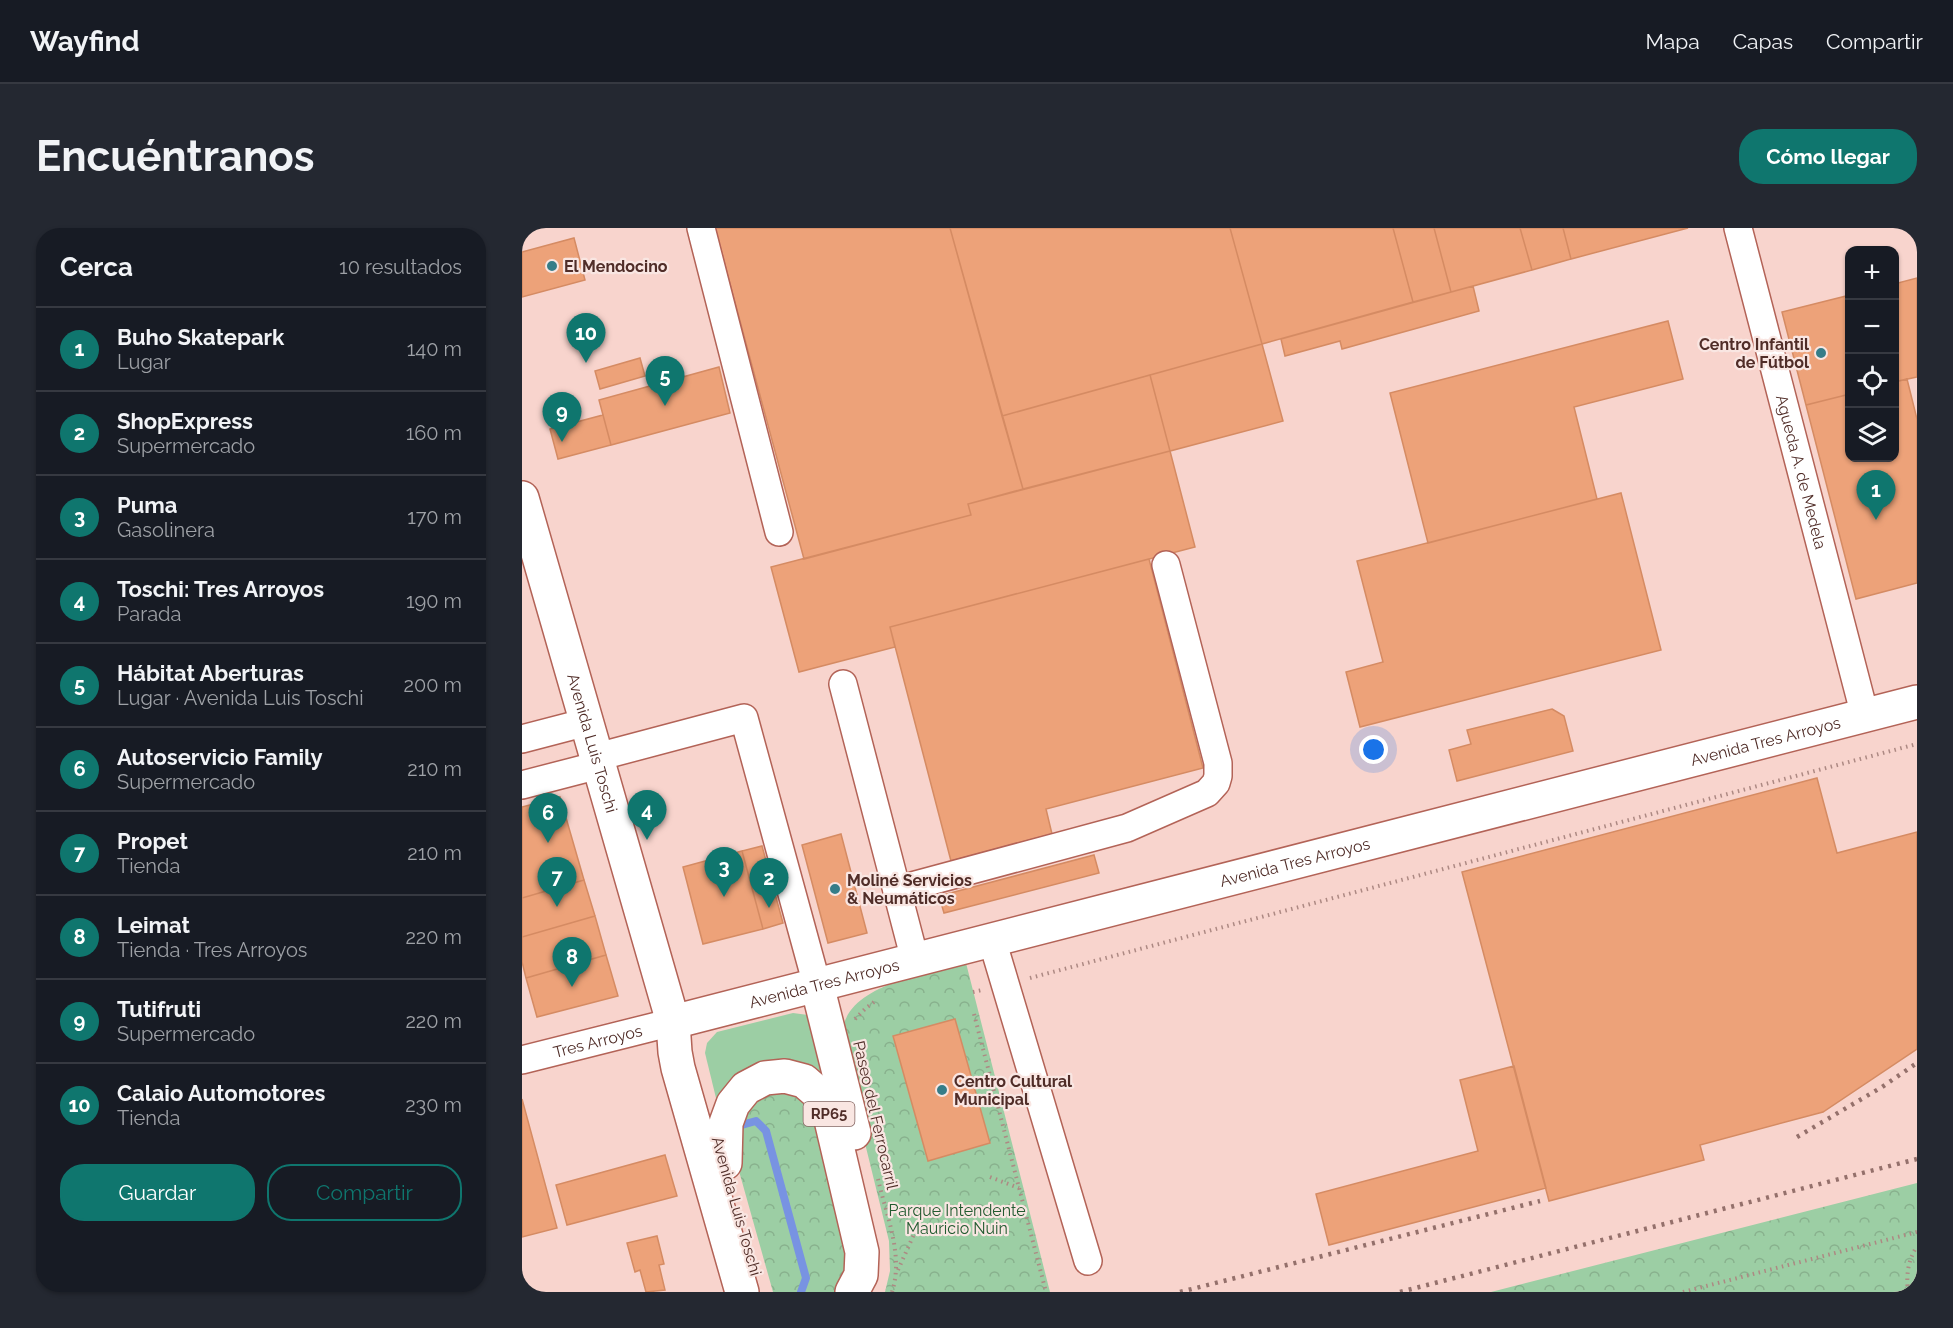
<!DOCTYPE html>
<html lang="es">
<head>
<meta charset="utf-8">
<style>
	body { margin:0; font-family:Raleway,sans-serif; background:#242831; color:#f1f3f6 }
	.controls { position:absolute; right:18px; top:18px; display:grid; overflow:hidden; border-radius:12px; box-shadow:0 2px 4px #0004 }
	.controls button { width:54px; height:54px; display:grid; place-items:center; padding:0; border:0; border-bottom:2px solid #363941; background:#171b24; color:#f1f3f6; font:30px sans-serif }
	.you { position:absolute; left:852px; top:522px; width:21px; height:21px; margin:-15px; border:4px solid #fff; border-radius:50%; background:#1a73e8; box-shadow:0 0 0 9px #1a73e833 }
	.badge { display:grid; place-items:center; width:39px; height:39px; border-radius:50%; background:#0f766e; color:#fff; font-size:20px; font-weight:700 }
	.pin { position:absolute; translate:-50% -50px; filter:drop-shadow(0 2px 3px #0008) }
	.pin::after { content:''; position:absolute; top:32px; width:21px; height:18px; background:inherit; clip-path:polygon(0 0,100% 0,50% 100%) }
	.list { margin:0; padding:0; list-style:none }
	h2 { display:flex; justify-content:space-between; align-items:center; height:78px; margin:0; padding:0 24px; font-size:26px }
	h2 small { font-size:20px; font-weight:400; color:#9ea1a6 }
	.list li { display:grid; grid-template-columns:39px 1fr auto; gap:18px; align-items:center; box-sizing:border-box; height:84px; padding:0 24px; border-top:2px solid #363941 }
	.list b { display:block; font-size:22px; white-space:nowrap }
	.list p { margin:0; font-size:20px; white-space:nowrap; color:#9ea1a6 }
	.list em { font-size:20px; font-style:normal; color:#9ea1a6 }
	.actions { display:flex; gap:12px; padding:18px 24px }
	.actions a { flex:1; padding:14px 0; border:2px solid #0f766e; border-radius:24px; text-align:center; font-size:21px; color:#0f766e }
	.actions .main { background:#0f766e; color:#fff }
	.icon { flex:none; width:33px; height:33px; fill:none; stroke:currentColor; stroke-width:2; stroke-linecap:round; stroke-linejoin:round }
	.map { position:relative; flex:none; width:1395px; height:1064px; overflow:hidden; border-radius:24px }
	header { display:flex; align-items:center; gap:36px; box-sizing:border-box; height:84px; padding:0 30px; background:#171b24; border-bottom:2px solid #363941 }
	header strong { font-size:28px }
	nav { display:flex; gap:33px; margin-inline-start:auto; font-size:21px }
	.intro { display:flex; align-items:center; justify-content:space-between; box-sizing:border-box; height:144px; padding:0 36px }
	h1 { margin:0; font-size:42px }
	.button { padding:15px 27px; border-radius:24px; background:#0f766e; color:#fff; font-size:21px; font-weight:700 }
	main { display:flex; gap:36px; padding:0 36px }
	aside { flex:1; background:#171b24; border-radius:24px; box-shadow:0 2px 4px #0004 }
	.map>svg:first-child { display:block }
	.green { fill:#9ccea4 }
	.forest { fill:url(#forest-crowns) }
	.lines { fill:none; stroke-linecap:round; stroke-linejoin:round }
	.stream { stroke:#7893e2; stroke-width:8 }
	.building { fill:#eda279; stroke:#d58b63; stroke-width:1.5 }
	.minor-casing { stroke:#b36357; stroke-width:30 }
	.major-casing { stroke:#b36357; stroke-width:36 }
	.path { stroke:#ad8983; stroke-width:4; stroke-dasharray:1.5 4.5; stroke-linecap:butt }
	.minor { stroke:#fff; stroke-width:27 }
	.major { stroke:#fff; stroke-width:33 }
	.rail { stroke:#94706b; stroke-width:4.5; stroke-dasharray:3 6; stroke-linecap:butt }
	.poi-dot { fill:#367d88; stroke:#f9e6e2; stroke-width:2 }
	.labels { text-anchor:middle; stroke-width:4.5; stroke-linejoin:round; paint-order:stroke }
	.shield { fill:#f9e6e2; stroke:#836460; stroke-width:1.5 }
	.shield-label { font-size:15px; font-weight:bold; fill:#502d28 }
	.poi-label { font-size:16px; font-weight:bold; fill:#502d28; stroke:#f9e6e2; text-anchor:start }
	.street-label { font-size:16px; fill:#502d28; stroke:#f9e6e2 }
	.park-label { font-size:16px; fill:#225b30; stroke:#f9e6e2 }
</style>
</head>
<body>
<header>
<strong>Wayfind</strong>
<nav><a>Mapa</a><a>Capas</a><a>Compartir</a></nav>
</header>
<div class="intro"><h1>Encuéntranos</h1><a class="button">Cómo llegar</a></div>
<main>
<aside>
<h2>Cerca<small>10 resultados</small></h2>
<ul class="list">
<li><span class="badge">1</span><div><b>Buho Skatepark</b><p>Lugar</p></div><em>140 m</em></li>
<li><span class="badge">2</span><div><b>ShopExpress</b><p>Supermercado</p></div><em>160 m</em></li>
<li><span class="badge">3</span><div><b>Puma</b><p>Gasolinera</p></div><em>170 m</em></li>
<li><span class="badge">4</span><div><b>Toschi: Tres Arroyos</b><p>Parada</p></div><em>190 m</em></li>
<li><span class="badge">5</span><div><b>Hábitat Aberturas</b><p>Lugar · Avenida Luis Toschi</p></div><em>200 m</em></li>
<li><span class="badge">6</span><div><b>Autoservicio Family</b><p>Supermercado</p></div><em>210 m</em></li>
<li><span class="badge">7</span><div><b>Propet</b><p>Tienda</p></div><em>210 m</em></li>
<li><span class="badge">8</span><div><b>Leimat</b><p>Tienda · Tres Arroyos</p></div><em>220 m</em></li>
<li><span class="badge">9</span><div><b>Tutifruti</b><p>Supermercado</p></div><em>220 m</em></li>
<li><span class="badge">10</span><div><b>Calaio Automotores</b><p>Tienda</p></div><em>230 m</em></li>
</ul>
<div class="actions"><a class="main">Guardar</a><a>Compartir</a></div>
</aside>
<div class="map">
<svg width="1395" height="1064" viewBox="0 0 1395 1064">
	<defs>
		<pattern id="forest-crowns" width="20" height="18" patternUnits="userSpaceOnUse" patternTransform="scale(1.5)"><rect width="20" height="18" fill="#9ccea4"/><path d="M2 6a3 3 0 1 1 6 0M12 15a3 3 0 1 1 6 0" fill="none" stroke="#88b18d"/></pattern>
	</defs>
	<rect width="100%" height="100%" fill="#f8d4cd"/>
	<!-- green -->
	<path class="green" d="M 271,785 L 286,787 L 317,876 L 197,874 L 194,870 L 183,825 L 185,815 L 195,804 Z"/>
	<!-- forest -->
	<path class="forest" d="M 444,735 L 528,1064 L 363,1064 L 368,1043 L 367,1013 L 323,834 C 322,825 319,815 320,806 C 323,756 406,746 444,735 Z
		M 261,862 L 288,873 L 330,1029 L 320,1064 L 251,1064 L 215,936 L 213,921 L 224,882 L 243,866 Z
		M 1395,955 L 1395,1064 L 969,1064 Z"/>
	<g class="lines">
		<!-- stream -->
		<path class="stream" d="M 216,898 L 234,893 L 244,903 L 284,1050 L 279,1064"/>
	</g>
	<!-- building -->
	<path class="building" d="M 193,0 L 428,0 L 501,261 L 446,276 L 449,287 L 282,331 Z
		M 428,0 L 708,0 L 740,116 L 480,188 Z
		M 708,0 L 871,0 L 891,74 L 740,116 Z
		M 871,0 L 912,0 L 929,64 L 891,74 Z
		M 912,0 L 998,0 L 1010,42 L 929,64 Z
		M 998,0 L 1041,0 L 1049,31 L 1010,42 Z
		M 1041,0 L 1166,0 L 1049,31 Z
		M 52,10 L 63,52 L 0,69 L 0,24 Z
		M 1395,50 L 1395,149 L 1372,154 L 1372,56 Z
		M 951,58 L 957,83 L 820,121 L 818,113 L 763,128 L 759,111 Z
		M 1328,67 L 1328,166 L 1284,177 L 1260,84 Z
		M 1146,93 L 1161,151 L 1052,179 L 1075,271 L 906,315 L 868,165 Z
		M 740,116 L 761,193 L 648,223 L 628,147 Z
		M 118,130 L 123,148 L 78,161 L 73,143 Z
		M 197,139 L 208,185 L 89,217 L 77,172 Z
		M 628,147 L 648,223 L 501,261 L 480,188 Z
		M 1385,151 L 1395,191 L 1395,355 L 1334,371 L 1284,177 L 1328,166 L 1328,230 L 1372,230 L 1372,154 Z
		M 81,187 L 89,217 L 36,231 L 28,201 Z
		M 648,223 L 673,319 L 368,399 L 373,419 L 277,444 L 249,339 L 449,287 L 446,276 Z
		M 1099,265 L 1139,422 L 838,499 L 824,444 L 861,434 L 835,333 Z
		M 627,331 L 681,540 L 524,581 L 530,606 L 429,633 L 368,399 Z
		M 1030,481 L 1042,488 L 1051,523 L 935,553 L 927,522 L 949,516 L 945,502 Z
		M 1295,550 L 1315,625 L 1395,604 L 1395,821 L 1301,884 L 1178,917 L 1182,932 L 1027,973 L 940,644 Z
		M 38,569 L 62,652 L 0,670 L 0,579 Z
		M 319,606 L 345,705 L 306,715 L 280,617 Z
		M 240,618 L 261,695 L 241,701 L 220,623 Z
		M 220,623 L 241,701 L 181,716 L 161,639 Z
		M 572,627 L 577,645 L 422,685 L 417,668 Z
		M 62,652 L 73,688 L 0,709 L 0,670 Z
		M 73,688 L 84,727 L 4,750 L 0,734 L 0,709 Z
		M 84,727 L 96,768 L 15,789 L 4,750 Z
		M 433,791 L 468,915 L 406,933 L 371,808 Z
		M 992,838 L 1024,960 L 807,1017 L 794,966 L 956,923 L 938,852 Z
		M 0,871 L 35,1000 L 0,1009 Z
		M 143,927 L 155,968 L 45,997 L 34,957 Z
		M 135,1008 L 142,1036 L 137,1037 L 143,1062 L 124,1064 L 118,1042 L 113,1044 L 105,1015 Z"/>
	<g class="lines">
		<!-- minor casing -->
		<g class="minor-casing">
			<g id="minor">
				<path d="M 179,0 L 257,304"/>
				<path id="s1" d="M 1216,0 L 1343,488"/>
				<path d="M 321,456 L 393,732"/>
				<path d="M 0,511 L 65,494"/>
				<path d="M 75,529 L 222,490 L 295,757"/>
				<path d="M 0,557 L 77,537"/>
				<path d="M 375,662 L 605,600 L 685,565 L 694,555 L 696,548 L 696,535 L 644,337"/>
				<path d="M 470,712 L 566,1033"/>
				<path id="s2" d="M 0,832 L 151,794"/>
			</g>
		</g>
		<!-- major casing -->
		<g class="major-casing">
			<g id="major">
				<path id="s3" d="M 0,270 L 151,794 L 153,824 L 156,840 L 220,1064"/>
				<path d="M 295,757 L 332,905"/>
				<path id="s4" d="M 151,794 L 1395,474"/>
				<path d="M 203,935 L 204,895 L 211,876 L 224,860 L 243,850 L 263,848 L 282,853 L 297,866 L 309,892 L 340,1024 L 339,1047 L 330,1064"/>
			</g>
		</g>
		<!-- path -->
		<path class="path" d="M 508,750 L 1395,516
			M 451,764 L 460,762
			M 452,786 L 524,1064
			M 333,791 L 344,780 L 352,774
			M 468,949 L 497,960
			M 356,951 C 364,987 382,1027 370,1064
			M 376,1042 L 405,977
			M 1161,1064 L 1395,1004
			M 1386,1064 C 1384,1046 1386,1033 1395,1018"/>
		<!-- minor -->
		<use href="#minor" class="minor"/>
		<!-- major -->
		<use href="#major" class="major"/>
		<!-- rail -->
		<path class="rail" d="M 1275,909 L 1360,859 L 1395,835
			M 658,1064 L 1018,973
			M 878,1064 L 1395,931"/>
	</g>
	<!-- markers -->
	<g class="poi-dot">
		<circle cx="30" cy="38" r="6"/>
		<circle cx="1299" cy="125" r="6"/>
		<circle cx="313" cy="661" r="6"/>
		<circle cx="420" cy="862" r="6"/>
	</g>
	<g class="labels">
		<!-- shield labels -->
		<rect class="shield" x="281.5" y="874" width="51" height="24" rx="4.5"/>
		<g class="shield-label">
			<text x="307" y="891">RP65</text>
		</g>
		<!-- poi labels -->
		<g class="poi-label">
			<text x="42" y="44">El Mendocino</text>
			<text x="1287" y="122" text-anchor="end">Centro Infantil<tspan x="1287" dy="18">de Fútbol</tspan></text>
			<text x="325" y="658">Moliné Servicios<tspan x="325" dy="18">&amp; Neumáticos</tspan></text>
			<text x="432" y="859">Centro Cultural<tspan x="432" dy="18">Municipal</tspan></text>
		</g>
		<!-- street labels -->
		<g class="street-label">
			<text dy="6" stroke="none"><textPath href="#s1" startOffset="252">Agueda A. de Medela</textPath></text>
			<text dy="6" stroke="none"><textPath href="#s4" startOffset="1128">Avenida Tres Arroyos</textPath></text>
			<text dy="6" stroke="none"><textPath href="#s3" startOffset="255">Avenida Luis Toschi</textPath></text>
			<text dy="6" stroke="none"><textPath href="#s4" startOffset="642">Avenida Tres Arroyos</textPath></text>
			<text dy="6" stroke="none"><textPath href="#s4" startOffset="156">Avenida Tres Arroyos</textPath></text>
			<text dy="6" stroke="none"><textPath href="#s2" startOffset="78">Tres Arroyos</textPath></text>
			<text transform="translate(354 887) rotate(77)" y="6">Paseo del Ferrocarril</text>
			<text transform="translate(215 978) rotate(74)" y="6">Avenida Luis Toschi</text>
		</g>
		<!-- park labels -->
		<g class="park-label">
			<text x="435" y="988">Parque Intendente<tspan x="435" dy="18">Mauricio Nuin</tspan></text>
		</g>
	</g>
</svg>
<div class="controls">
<button>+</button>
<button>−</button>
<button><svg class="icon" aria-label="locate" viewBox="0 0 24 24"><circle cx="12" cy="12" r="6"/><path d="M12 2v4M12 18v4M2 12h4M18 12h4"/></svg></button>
<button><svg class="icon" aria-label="layers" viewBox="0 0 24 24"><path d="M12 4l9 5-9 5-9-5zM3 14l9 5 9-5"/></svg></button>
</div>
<div class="you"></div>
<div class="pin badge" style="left:1354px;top:292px">1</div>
<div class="pin badge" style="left:247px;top:680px">2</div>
<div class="pin badge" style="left:202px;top:669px">3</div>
<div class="pin badge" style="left:125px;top:612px">4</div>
<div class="pin badge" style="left:143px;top:178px">5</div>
<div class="pin badge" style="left:26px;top:615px">6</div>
<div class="pin badge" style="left:35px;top:679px">7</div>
<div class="pin badge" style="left:50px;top:759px">8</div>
<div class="pin badge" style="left:40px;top:214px">9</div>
<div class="pin badge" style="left:64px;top:135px">10</div>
</div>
</main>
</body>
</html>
